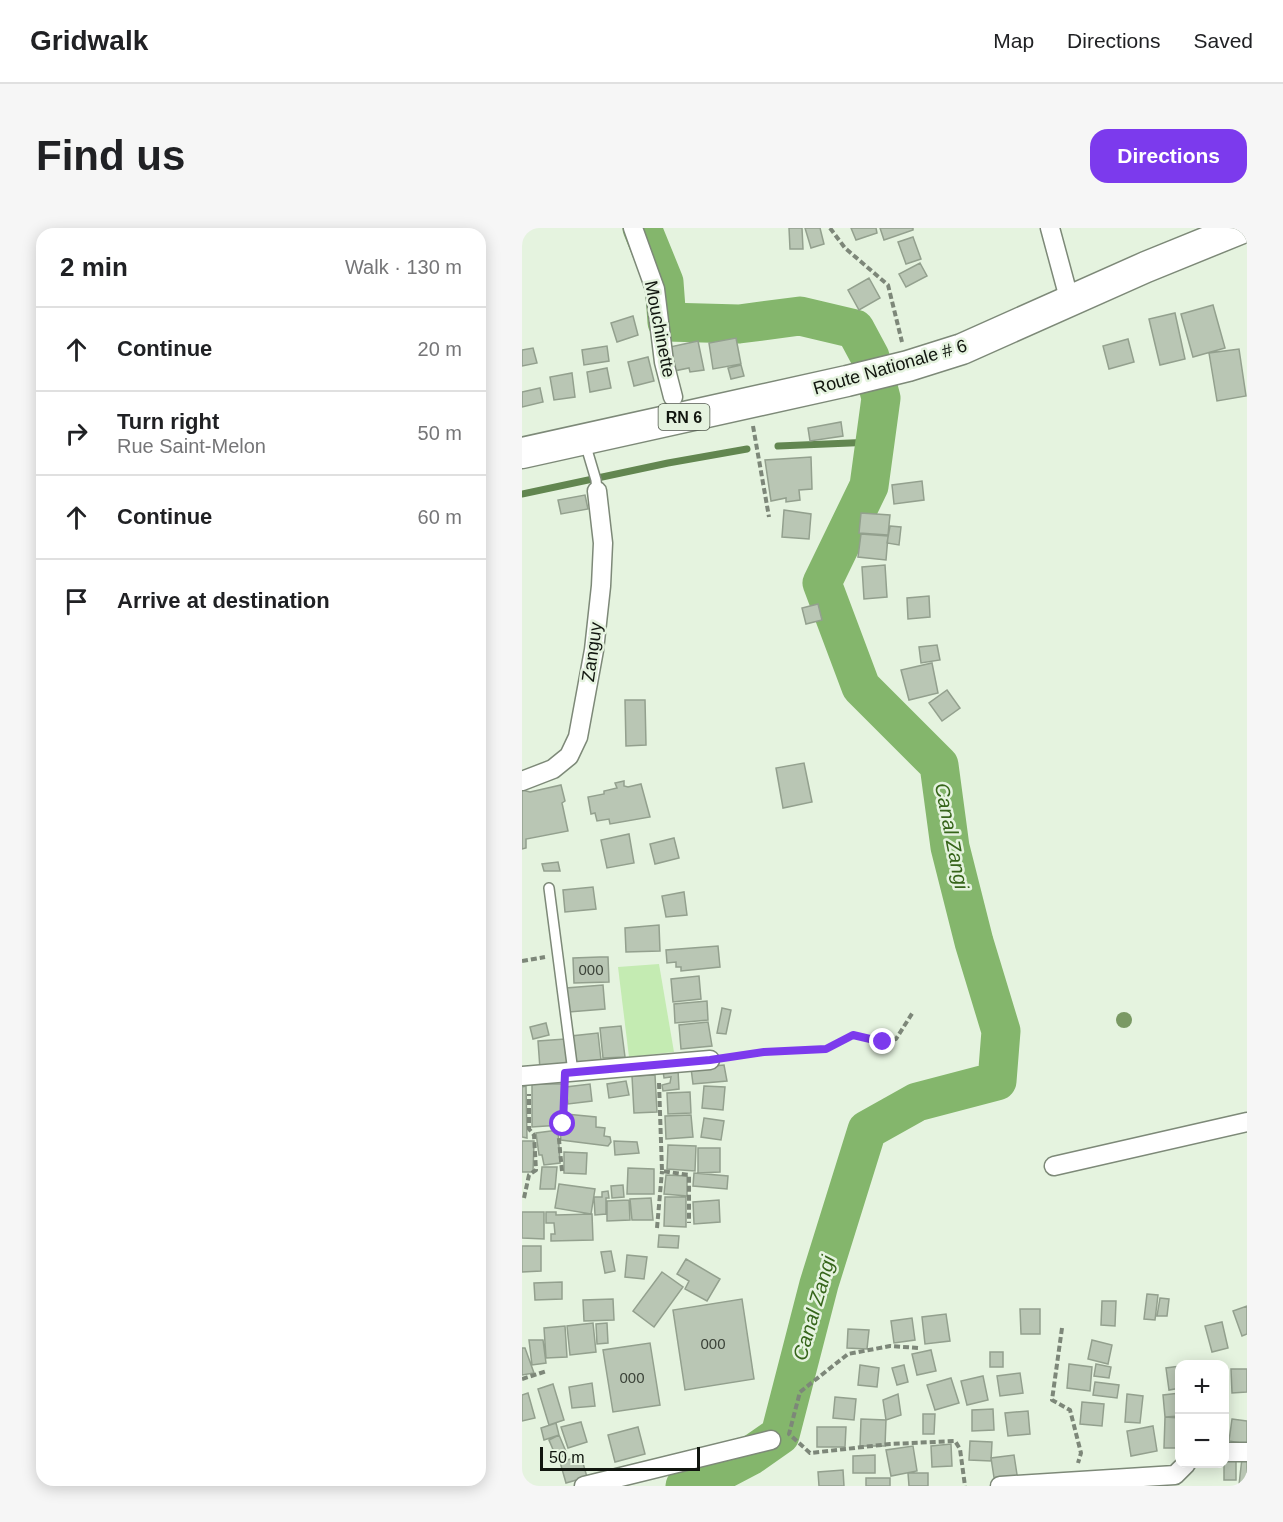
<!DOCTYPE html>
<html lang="en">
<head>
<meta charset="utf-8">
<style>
	body { margin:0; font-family:Arial,sans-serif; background:#f6f6f6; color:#202124 }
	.controls { position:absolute; right:18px; bottom:18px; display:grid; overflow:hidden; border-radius:12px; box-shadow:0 3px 15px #0003 }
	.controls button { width:54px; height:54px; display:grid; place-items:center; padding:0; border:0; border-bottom:2px solid #e0e0e0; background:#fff; color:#202124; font:30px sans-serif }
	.scale { position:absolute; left:18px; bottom:15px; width:160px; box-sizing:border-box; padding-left:6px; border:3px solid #11160f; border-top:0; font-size:16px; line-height:21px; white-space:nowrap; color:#11160f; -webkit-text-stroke:4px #e5f3df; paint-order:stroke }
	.stop { position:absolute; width:18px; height:18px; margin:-14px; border:4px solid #7c3aed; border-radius:50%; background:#fff }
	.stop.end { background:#7c3aed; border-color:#fff; box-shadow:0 2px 6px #0008 }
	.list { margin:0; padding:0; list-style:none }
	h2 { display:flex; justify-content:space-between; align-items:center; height:78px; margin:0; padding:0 24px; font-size:26px }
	h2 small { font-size:20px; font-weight:400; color:#757577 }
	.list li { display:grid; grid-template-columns:39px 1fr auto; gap:18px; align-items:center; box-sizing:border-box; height:84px; padding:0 24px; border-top:2px solid #e0e0e0 }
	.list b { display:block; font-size:22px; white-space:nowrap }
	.list p { margin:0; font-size:20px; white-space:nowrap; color:#757577 }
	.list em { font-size:20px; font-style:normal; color:#757577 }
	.icon { flex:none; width:33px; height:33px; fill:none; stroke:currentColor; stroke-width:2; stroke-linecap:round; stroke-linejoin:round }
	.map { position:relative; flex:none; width:725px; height:1258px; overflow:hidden; border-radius:18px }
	header { display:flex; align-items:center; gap:36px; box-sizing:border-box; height:84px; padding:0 30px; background:#fff; border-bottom:2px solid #e0e0e0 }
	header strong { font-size:28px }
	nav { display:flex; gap:33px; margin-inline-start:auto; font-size:21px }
	.intro { display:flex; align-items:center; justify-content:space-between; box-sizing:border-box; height:144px; padding:0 36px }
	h1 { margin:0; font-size:42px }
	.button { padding:15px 27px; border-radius:18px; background:#7c3aed; color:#fff; font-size:21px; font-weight:700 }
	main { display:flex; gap:36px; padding:0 36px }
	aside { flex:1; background:#fff; border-radius:18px; box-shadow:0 3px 15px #0003 }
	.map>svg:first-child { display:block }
	.green { fill:#c4ebb2 }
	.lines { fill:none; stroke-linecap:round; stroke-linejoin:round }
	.stream { stroke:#628650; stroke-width:7 }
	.river { stroke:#84b66c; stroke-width:39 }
	.building { fill:#b9c6b4; stroke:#93a08e; stroke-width:1.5 }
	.lane-casing { stroke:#7d8978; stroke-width:12 }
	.street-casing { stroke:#7d8978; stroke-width:21 }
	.primary-casing { stroke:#7d8978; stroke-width:33 }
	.path { stroke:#7d8779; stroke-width:4; stroke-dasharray:6 3; stroke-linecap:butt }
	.lane { stroke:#fff; stroke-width:9 }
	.street { stroke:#fff; stroke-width:18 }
	.primary { stroke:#fff; stroke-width:30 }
	.tree { fill:#7a9964 }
	.route { stroke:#7c3aed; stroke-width:8 }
	.labels { text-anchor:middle; stroke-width:5; stroke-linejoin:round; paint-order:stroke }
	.number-label { font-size:15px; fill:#3b4238 }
	.shield { fill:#e5f3df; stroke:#51584d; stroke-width:1.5 }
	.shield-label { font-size:16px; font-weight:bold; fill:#11160f }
	.street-label { font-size:18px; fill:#11160f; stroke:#e5f3df }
	.water-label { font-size:20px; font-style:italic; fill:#36651a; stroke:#e5f3df }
</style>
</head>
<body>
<header>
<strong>Gridwalk</strong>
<nav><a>Map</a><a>Directions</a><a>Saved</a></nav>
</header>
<div class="intro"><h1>Find us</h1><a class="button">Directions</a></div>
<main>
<aside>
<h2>2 min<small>Walk · 130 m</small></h2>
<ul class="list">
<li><svg class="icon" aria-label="ahead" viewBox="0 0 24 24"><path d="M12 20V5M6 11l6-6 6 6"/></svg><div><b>Continue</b></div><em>20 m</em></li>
<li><svg class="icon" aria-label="right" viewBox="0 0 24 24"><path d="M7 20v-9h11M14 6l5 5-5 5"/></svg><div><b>Turn right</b><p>Rue Saint-Melon</p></div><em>50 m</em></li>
<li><svg class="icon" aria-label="ahead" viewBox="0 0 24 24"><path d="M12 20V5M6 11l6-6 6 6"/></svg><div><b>Continue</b></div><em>60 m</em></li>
<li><svg class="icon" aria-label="arrive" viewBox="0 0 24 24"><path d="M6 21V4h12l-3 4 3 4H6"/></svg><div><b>Arrive at destination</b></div></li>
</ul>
</aside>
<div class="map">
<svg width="725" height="1258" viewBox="0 0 725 1258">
	<rect width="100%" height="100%" fill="#e5f3df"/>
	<!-- green -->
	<path class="green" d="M 137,736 L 152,824 L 107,829 L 96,739 Z"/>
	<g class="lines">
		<!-- stream -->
		<path class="stream" d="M 256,218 L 352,214
			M 0,266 L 146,235 L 225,221
			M 187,1236 L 228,1228"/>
		<!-- river -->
		<path class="river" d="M 120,0 L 142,54 L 145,94 L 217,96 L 278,88 L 333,101 L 348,129 L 359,170 L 347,258 L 300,355 L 339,459 L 417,537 L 428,619 L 452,714 L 479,803 L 475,853 L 395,874 L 345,902 L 297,1056 L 258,1207 L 228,1228 L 188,1249 L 163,1258"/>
	</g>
	<!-- building -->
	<path class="building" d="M 267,0 L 280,0 L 281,21 L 268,21 Z
		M 283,0 L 298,0 L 302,16 L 289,20 Z
		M 329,0 L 354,0 L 355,5 L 334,12 Z
		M 358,0 L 391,0 L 391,2 L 362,12 Z
		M 391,9 L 399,31 L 384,36 L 376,14 Z
		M 398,35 L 405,48 L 384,59 L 377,46 Z
		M 347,50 L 358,70 L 337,82 L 326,62 Z
		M 691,77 L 703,120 L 671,129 L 659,86 Z
		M 653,85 L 663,131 L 638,137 L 627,91 Z
		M 111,88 L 116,107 L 95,114 L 89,95 Z
		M 214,110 L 219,136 L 191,141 L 187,115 Z
		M 606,111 L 612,134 L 587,141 L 581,118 Z
		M 176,113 L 182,142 L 168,144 L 167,140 L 152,143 L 148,119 Z
		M 85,118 L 87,133 L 62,137 L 60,122 Z
		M 11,120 L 15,135 L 0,138 L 0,122 Z
		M 717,121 L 724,168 L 695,173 L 687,125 Z
		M 126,129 L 132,153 L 112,158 L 106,134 Z
		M 219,137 L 222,148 L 209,151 L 206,140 Z
		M 85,140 L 89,160 L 68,164 L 65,144 Z
		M 50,145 L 53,169 L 32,172 L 28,149 Z
		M 18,160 L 21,174 L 0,179 L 0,164 Z
		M 319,194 L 321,208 L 288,213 L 286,200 Z
		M 289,229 L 290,261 L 277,262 L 278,272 L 264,274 L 264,270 L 249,273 L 243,232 Z
		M 400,253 L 402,272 L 372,276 L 370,257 Z
		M 63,267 L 66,281 L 39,286 L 36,272 Z
		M 262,282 L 289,286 L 287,311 L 260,309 Z
		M 339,285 L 368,287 L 366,307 L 337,305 Z
		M 368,298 L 379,299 L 377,317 L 365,315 Z
		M 339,306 L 366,308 L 364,332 L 336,329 Z
		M 363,337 L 365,369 L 342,371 L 340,339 Z
		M 407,368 L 408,389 L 386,391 L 385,370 Z
		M 296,376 L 300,392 L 284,396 L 280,380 Z
		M 415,417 L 418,432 L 399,435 L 397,419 Z
		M 410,435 L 416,465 L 387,472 L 379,442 Z
		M 425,462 L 438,480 L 420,493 L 407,475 Z
		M 103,472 L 123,472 L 124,517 L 104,518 Z
		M 282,535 L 290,574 L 261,580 L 254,540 Z
		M 102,553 L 102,558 L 106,559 L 119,556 L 128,589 L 88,596 L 87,591 L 75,593 L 73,585 L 69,586 L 66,569 L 82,566 L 82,563 L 95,560 L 93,555 Z
		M 39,557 L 43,573 L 40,575 L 46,603 L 4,611 L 4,620 L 0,621 L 0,562 L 8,564 Z
		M 107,606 L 112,635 L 85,640 L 79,612 Z
		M 152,610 L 157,630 L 133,636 L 128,616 Z
		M 36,634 L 38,643 L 22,643 L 20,636 Z
		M 71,659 L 74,681 L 43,684 L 41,662 Z
		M 162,664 L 165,687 L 144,689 L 140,668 Z
		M 137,697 L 138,723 L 104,724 L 103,700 Z
		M 196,718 L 198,739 L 159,743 L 159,739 L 154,739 L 154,734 L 145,735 L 144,722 Z
		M 78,729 L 86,729 L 87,754 L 52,755 L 51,730 Z
		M 177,748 L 179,771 L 151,774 L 149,751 Z
		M 81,757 L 83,781 L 47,784 L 44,760 Z
		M 185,773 L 186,792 L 153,795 L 152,776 Z
		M 200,780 L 209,782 L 204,806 L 195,805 Z
		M 186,794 L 190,818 L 159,821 L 157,797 Z
		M 24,795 L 27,807 L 11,811 L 8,799 Z
		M 99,798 L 103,829 L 81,830 L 78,800 Z
		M 76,805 L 79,832 L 53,835 L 49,808 Z
		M 43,811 L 46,837 L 18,841 L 16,813 Z
		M 202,837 L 205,853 L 171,856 L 169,840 Z
		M 156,842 L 157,861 L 141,863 L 140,857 L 148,855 L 149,849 L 142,850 L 141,843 Z
		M 133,847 L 135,884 L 112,885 L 110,848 Z
		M 104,853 L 107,867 L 87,870 L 85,856 Z
		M 10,856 L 40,856 L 39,897 L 10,899 Z
		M 68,856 L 70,873 L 46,876 L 44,859 Z
		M 4,858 L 5,910 L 0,909 L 0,859 Z
		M 182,858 L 203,859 L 201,882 L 180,880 Z
		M 168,864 L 169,885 L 146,886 L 145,865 Z
		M 44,886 L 74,889 L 74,899 L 83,900 L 82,908 L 88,909 L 89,914 L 86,918 L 39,912 L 38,902 L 42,898 Z
		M 169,887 L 171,909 L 144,911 L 143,888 Z
		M 182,890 L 202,893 L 199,912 L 179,909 Z
		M 36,902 L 38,935 L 22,937 L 20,927 L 17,927 L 14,905 Z
		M 0,913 L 12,913 L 11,944 L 0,944 Z
		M 92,913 L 115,914 L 117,925 L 93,927 Z
		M 146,917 L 174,918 L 173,943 L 145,941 Z
		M 176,920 L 198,920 L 198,944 L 176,945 Z
		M 42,924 L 65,925 L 64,946 L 42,945 Z
		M 20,939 L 35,939 L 33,961 L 18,961 Z
		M 106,940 L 132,941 L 132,966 L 105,966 Z
		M 172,945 L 206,948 L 205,961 L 171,958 Z
		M 144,947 L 165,948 L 165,968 L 142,966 Z
		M 37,956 L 73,961 L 69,986 L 33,980 Z
		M 101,957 L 102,969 L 90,970 L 89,958 Z
		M 86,963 L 87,970 L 84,970 L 84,986 L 73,987 L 72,969 L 80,969 L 80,964 Z
		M 143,969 L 164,969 L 164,999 L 142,998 Z
		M 129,970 L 131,992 L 110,992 L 108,971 Z
		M 107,972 L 108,992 L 85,993 L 85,973 Z
		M 197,972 L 198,994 L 172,996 L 171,974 Z
		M 0,984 L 22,984 L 22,1011 L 0,1010 Z
		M 24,984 L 34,984 L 34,987 L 70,986 L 71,1012 L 29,1013 L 29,1006 L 33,1006 L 32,995 L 24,995 Z
		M 137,1007 L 157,1008 L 156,1020 L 136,1019 Z
		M 0,1018 L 19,1018 L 19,1043 L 0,1044 Z
		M 89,1023 L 93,1043 L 83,1045 L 79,1024 Z
		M 105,1027 L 125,1029 L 122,1051 L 103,1049 Z
		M 164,1031 L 198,1051 L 185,1073 L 163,1061 L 167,1053 L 155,1046 Z
		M 140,1044 L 161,1059 L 132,1099 L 111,1083 Z
		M 40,1054 L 40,1071 L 13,1072 L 12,1055 Z
		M 625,1066 L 636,1067 L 633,1092 L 622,1091 Z
		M 638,1070 L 647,1071 L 645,1088 L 635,1088 Z
		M 91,1071 L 92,1092 L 62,1093 L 61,1072 Z
		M 220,1071 L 232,1151 L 163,1162 L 151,1082 Z
		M 580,1073 L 594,1073 L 593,1098 L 579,1097 Z
		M 725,1078 L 725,1106 L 720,1108 L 711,1083 Z
		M 498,1081 L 518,1081 L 518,1106 L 499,1106 Z
		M 424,1086 L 428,1113 L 403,1116 L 400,1089 Z
		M 390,1090 L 393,1112 L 372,1115 L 369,1093 Z
		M 700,1094 L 706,1120 L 690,1124 L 683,1098 Z
		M 71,1095 L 74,1124 L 48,1127 L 45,1098 Z
		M 85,1095 L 86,1115 L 75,1116 L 74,1096 Z
		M 43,1098 L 45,1129 L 24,1130 L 22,1100 Z
		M 326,1101 L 347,1102 L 345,1121 L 325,1120 Z
		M 7,1112 L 21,1112 L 24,1135 L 10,1137 Z
		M 570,1112 L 590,1117 L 586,1136 L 566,1131 Z
		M 128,1115 L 138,1177 L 91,1184 L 81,1122 Z
		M 0,1120 L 3,1120 L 12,1145 L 0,1147 Z
		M 409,1122 L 414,1143 L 395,1147 L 390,1126 Z
		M 468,1124 L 481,1124 L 481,1139 L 468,1139 Z
		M 547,1136 L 570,1139 L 568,1163 L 545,1160 Z
		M 574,1136 L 589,1139 L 587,1150 L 572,1148 Z
		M 338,1137 L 357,1140 L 355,1159 L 336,1157 Z
		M 382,1137 L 386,1154 L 375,1157 L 370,1140 Z
		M 658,1138 L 658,1160 L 647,1162 L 644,1140 Z
		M 709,1141 L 725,1141 L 725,1164 L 710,1165 Z
		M 498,1145 L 501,1165 L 478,1168 L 475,1148 Z
		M 461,1148 L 466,1172 L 445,1177 L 439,1153 Z
		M 429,1150 L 437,1175 L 413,1182 L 405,1157 Z
		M 573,1154 L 597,1157 L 595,1170 L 571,1167 Z
		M 70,1155 L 73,1178 L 50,1180 L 47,1159 Z
		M 31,1156 L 42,1192 L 27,1197 L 16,1161 Z
		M 6,1165 L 13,1190 L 0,1193 L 0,1167 Z
		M 658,1165 L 658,1188 L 643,1189 L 641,1167 Z
		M 376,1166 L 379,1187 L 364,1192 L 361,1172 Z
		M 605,1166 L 621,1168 L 618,1195 L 603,1194 Z
		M 313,1169 L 334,1171 L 332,1192 L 311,1190 Z
		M 560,1174 L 582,1176 L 580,1198 L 558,1196 Z
		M 471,1181 L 472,1202 L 450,1203 L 450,1182 Z
		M 506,1183 L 508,1206 L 486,1208 L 483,1185 Z
		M 401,1186 L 413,1186 L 412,1206 L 401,1206 Z
		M 643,1189 L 658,1190 L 658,1220 L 642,1220 Z
		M 339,1191 L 364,1192 L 363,1218 L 338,1218 Z
		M 710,1191 L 725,1193 L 725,1216 L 707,1213 Z
		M 59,1194 L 65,1214 L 46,1220 L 39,1199 Z
		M 34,1195 L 37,1207 L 22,1212 L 19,1200 Z
		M 631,1198 L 635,1223 L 609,1228 L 605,1203 Z
		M 116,1199 L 123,1226 L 93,1234 L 86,1207 Z
		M 295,1199 L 324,1199 L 323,1219 L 295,1219 Z
		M 37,1207 L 45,1226 L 35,1231 L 27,1212 Z
		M 448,1213 L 470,1214 L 469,1233 L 447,1232 Z
		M 429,1216 L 430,1238 L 410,1239 L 409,1218 Z
		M 391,1218 L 395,1243 L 369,1248 L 364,1222 Z
		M 353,1227 L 353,1245 L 331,1245 L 331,1228 Z
		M 492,1227 L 496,1253 L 473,1256 L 469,1230 Z
		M 59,1228 L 65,1249 L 44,1255 L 38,1234 Z
		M 702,1230 L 714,1230 L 714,1252 L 702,1252 Z
		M 720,1230 L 725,1230 L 725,1257 L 717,1257 Z
		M 321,1242 L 322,1258 L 297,1258 L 296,1244 Z
		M 386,1245 L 406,1245 L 406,1258 L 387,1258 Z
		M 344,1250 L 368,1250 L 368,1258 L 344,1258 Z"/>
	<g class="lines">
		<!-- lane casing -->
		<g class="lane-casing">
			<path id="lane" d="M 63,215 L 74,252 L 75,263
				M 27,660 L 51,844"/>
		</g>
		<!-- street casing -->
		<g class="street-casing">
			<path id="street" d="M 111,0 L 133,61 L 142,134 L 151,169
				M 528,0 L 548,74
				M 0,553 L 31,541 L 47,528 L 56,509 L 72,422 L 79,358 L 81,315 L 75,263
				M 0,848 L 188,832
				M 532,938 L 725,894
				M 702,1224 L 725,1224
				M 62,1258 L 249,1212
				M 478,1258 L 653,1247 L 664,1236"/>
		</g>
		<!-- primary casing -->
		<g class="primary-casing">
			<path id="primary" d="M 0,225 L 325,153 L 386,138 L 440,121 L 624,39 L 720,0"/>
		</g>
		<!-- path -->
		<path class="path" d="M 308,0 L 323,20 L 366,57 L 380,114
			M 231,198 L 247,289
			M 0,733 L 23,729
			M 205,829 L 242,824 L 304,821 L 331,807 L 361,814 L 374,811 L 391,784
			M 137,855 L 140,943 L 167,947 L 167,995
			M 40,943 L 36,901 L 41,896 L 42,885 L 42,863
			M 2,970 L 7,947 L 14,942 L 12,907 L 7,901 L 7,866
			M 135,1000 L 140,943
			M 540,1100 L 530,1172 L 548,1182 L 559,1225 L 556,1235
			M 396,1120 L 368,1118 L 326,1126 L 278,1164 L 267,1206 L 288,1225 L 368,1216 L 433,1213 L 438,1221 L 443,1258
			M 0,1151 L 25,1143"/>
		<!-- lane -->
		<use href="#lane" class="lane"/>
		<!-- street -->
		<use href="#street" class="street"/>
		<!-- primary -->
		<use href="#primary" class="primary"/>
	</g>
	<!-- trees -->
	<circle class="tree" cx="602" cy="792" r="8"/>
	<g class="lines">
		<!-- route -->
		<path class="route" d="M 41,896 L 43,845 L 188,832 L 242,824 L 304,821 L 331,807 L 361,814"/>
	</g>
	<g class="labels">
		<!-- number labels -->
		<g class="number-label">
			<text x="69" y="747">000</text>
			<text x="191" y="1121">000</text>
			<text x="110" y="1155">000</text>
		</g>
		<!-- shield labels -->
		<rect class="shield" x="136.5" y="176" width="51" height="26" rx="4.5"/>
		<g class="shield-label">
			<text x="162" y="195">RN 6</text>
		</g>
		<!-- street labels -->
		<g class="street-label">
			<text transform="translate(138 101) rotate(79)" y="6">Mouchinette</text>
			<text transform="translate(368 139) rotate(-16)" y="6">Route Nationale # 6</text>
			<text transform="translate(70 424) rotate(-82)" y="6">Zanguy</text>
		</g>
		<!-- water labels -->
		<g class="water-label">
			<text transform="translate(430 608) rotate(79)" y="7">Canal Zangi</text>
			<text transform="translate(292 1080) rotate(-74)" y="7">Canal Zangi</text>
		</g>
	</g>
</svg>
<div class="controls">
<button>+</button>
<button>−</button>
</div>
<div class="scale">50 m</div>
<div class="stop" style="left:41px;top:896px"></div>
<div class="stop end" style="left:361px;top:814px"></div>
</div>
</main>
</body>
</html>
